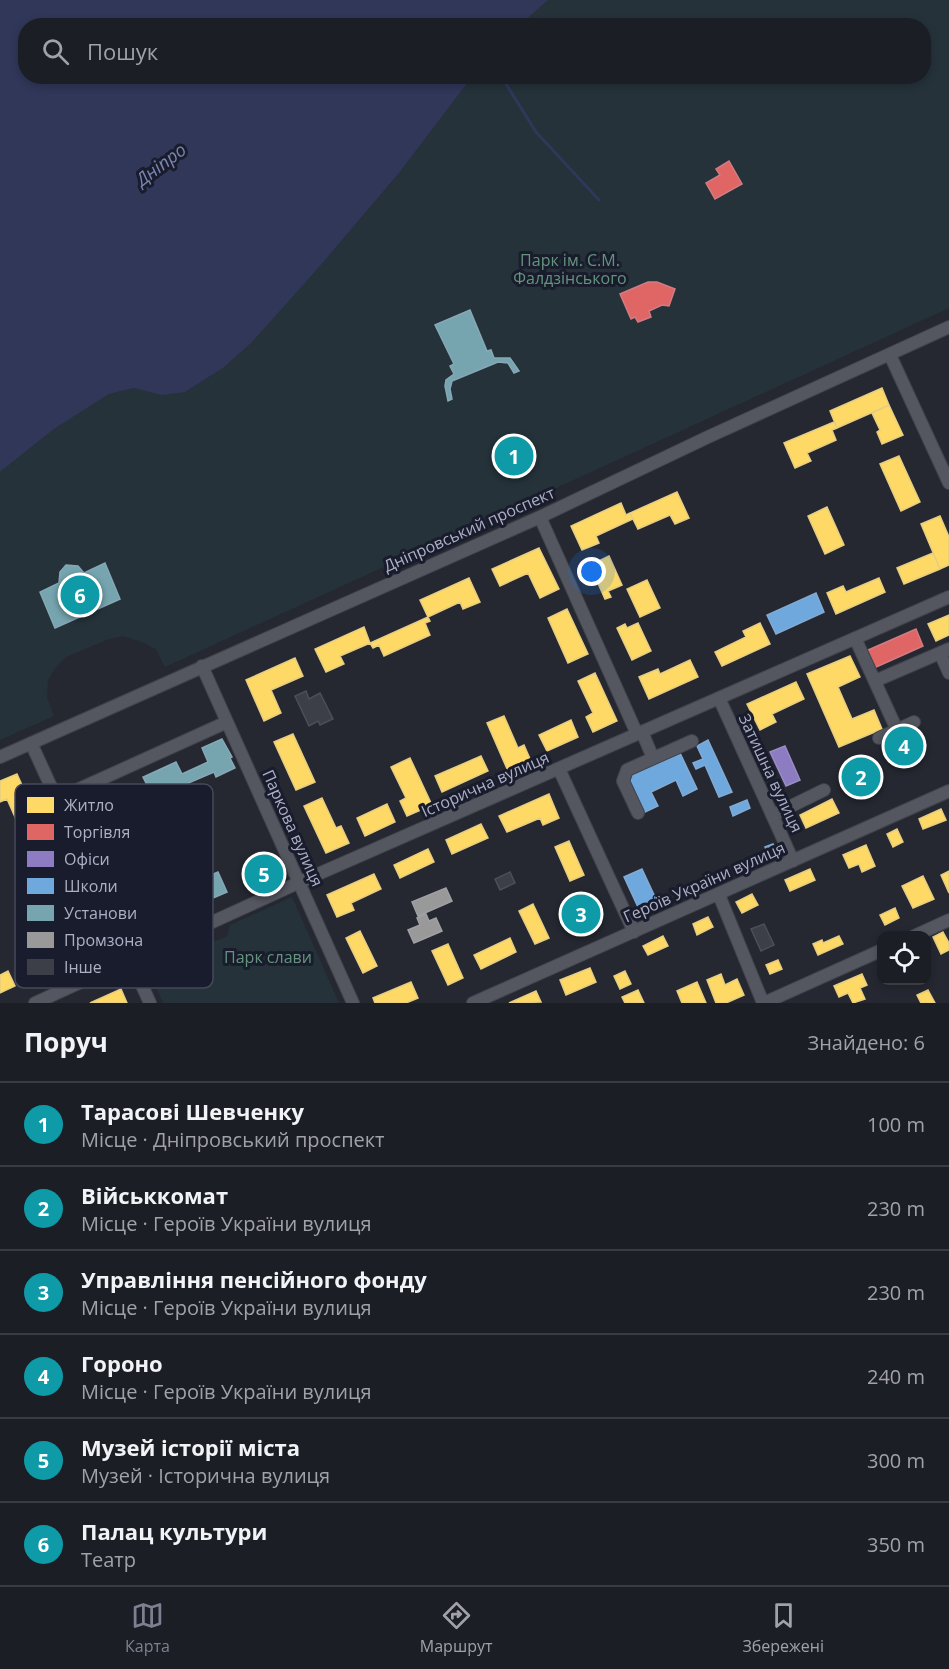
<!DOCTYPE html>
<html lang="uk">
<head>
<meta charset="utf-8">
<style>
	body { margin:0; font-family:"Open Sans",sans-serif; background:#25272d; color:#f1f3f6 }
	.controls { position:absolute; right:18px; bottom:18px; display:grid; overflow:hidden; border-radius:12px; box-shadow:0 3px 9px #0003 }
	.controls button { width:54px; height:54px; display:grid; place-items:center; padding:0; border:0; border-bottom:2px solid #3a3c42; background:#1c1e25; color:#f1f3f6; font:30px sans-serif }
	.you { position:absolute; left:592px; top:572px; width:21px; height:21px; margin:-15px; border:4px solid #fff; border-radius:50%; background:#1a73e8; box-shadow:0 0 0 9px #1a73e833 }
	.badge { display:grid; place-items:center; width:39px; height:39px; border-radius:50%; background:#7d8091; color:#fff; font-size:20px; font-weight:700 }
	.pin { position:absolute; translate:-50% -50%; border:3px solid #fff; box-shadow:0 2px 6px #0006 }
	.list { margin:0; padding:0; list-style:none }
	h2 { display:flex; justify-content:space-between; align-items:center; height:78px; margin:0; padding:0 24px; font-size:26px }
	h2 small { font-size:20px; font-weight:400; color:#a0a2a7 }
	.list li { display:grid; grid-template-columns:39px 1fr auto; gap:18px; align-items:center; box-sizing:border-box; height:84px; padding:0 24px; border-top:2px solid #3a3c42 }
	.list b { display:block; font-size:22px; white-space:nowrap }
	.list p { margin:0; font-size:20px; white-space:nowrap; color:#a0a2a7 }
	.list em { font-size:20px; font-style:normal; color:#a0a2a7 }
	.icon { flex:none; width:33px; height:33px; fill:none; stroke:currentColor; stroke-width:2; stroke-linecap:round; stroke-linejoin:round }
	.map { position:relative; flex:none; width:949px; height:1003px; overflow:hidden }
	.search { position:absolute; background:#1c1e25; box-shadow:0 3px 9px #0003; left:18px; right:18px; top:18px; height:66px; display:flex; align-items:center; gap:15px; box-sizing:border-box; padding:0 21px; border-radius:24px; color:#a0a2a7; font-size:22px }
	.sheet { height:582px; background:#1c1e25 }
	nav { display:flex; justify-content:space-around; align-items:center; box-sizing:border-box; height:84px; border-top:2px solid #3a3c42; background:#1c1e25; font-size:16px; color:#a0a2a7 }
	nav a { display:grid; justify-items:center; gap:3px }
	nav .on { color:#7d8091 }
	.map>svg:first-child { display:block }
	.green { fill:#25323a }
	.water { fill:#303759 }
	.homes { fill:#ffd966; stroke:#e6cd82; stroke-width:1.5 }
	.shops { fill:#e06666; stroke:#d17c82; stroke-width:1.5 }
	.offices { fill:#8e7cc3; stroke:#978cc4; stroke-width:1.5 }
	.schools { fill:#6fa8dc; stroke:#82aad5; stroke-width:1.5 }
	.public { fill:#76a5af; stroke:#86a8b6; stroke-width:1.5 }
	.industry { fill:#999; stroke:#9fa0a6; stroke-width:1.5 }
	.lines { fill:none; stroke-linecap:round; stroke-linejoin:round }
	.stream { stroke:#303759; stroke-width:3 }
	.building { fill:#3c3e48; stroke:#4c4f5a; stroke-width:1.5 }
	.minor-casing { stroke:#41434b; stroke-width:14 }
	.minor { stroke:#545660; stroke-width:12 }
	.labels { text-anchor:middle; stroke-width:6; stroke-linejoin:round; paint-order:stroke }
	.park-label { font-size:16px; fill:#64957c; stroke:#191c2c }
	.street-label { font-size:16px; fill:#adb0c5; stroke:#191c2c }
	.water-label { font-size:18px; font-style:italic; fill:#7c85b2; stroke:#191c2c }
	.key { fill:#191c2c; stroke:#45485a; stroke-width:1.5 }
	.key-label { font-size:16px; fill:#adb0c5 }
</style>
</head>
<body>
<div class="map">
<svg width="949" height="1003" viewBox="0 0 949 1003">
	<rect width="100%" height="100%" fill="#252831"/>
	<!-- green -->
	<path class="green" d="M 548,0 L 949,0 L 949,308 L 165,667 L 156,649 L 144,643 L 123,636 L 106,640 L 66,657 L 55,668 L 48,680 L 47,697 L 54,716 L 0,740 L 0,472 L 54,429 L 109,394 L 134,388 L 185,392 L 223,368 L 320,266 L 399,173 L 472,77 L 924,76 L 924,26 L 519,25 Z
		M 292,897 L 339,1003 L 163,1003 L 146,964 L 205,937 L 216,941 L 227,936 L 230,925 Z"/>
	<!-- water -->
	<path class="water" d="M 0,0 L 548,0 L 519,26 L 26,26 L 26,76 L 472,77 L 399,173 L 320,266 L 252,342 L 223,368 L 185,392 L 162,395 L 134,388 L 109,394 L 54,429 L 0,472 Z"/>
	<!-- homes -->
	<path class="homes" d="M 882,388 L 889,405 L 837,428 L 830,411 Z
		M 889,405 L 903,435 L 882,444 L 877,432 L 880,430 L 872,413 Z
		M 834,422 L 837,428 L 832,430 L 836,440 L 807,453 L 811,461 L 795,468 L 784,443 Z
		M 899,456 L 920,502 L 901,511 L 880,464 Z
		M 677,492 L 689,518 L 675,524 L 670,515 L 638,529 L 630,513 Z
		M 621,503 L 626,515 L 630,513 L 633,519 L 596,536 L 599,543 L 582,550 L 571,526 Z
		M 827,507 L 844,545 L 825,554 L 808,516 Z
		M 940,516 L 949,537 L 949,565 L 940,569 L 921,524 Z
		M 539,548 L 559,589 L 540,598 L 528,573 L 500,586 L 492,569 Z
		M 933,553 L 940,569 L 904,584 L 897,568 Z
		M 609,556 L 622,585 L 608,591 L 611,597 L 605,599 L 590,565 Z
		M 469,578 L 480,602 L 463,609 L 460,602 L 428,617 L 420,600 Z
		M 879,578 L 885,592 L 836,614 L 827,593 L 843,586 L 846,592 Z
		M 647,580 L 660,608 L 640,617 L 627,589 Z
		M 567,609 L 588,654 L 568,663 L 548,618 Z
		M 949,615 L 949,635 L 936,641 L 928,624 Z
		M 428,617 L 430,621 L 425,623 L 430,635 L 384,656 L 379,645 L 373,648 L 370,643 Z
		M 638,623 L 651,651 L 632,660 L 617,628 L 625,624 L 627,628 Z
		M 760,623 L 770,644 L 722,666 L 715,652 L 746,637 L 743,631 Z
		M 364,627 L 370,643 L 340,656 L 344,664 L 326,672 L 315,649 Z
		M 850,656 L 860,677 L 838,687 L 852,719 L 874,710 L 882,729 L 839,747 L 807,674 Z
		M 295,658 L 303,676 L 271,690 L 281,713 L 264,721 L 246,680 Z
		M 690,660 L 698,677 L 649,699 L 639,677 L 658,669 L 660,674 Z
		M 595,673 L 617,721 L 593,732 L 586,717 L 593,713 L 578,681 Z
		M 796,682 L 804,699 L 772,714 L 776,722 L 760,730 L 747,704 Z
		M 504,716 L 518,748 L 524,745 L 531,761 L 508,771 L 487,723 Z
		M 571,720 L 578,737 L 547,751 L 539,735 Z
		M 293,734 L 315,782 L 296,790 L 274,742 Z
		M 481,756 L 488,771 L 442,792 L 435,776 Z
		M 410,758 L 432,805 L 407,816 L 400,801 L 406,798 L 391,767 Z
		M 17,774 L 37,818 L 19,826 L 7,799 L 0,802 L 0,781 Z
		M 549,794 L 559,818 L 543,825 L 540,818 L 507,832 L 499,816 Z
		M 322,798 L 336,828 L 341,826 L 349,843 L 326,853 L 304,806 Z
		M 832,799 L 839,813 L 806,828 L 800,815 Z
		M 387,804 L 395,822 L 365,836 L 357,818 Z
		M 941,809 L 946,820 L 923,829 L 919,819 Z
		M 481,824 L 488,838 L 452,854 L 446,840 Z
		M 897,829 L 903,842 L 893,847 L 887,834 Z
		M 569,841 L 584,875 L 570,881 L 555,847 Z
		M 866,845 L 875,866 L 862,872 L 859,864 L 849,868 L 843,855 Z
		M 428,849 L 434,862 L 400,878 L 394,865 Z
		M 810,869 L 815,880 L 790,891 L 785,880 Z
		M 949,871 L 949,893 L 941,875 Z
		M 374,874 L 381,889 L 351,903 L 354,910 L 337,917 L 327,895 Z
		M 923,876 L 934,899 L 913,908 L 902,886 Z
		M 752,894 L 758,905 L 742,913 L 736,902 Z
		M 533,904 L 549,938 L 535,944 L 519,911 Z
		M 895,908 L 899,918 L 885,925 L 880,915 Z
		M 708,917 L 713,927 L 697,935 L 693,924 Z
		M 360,931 L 377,966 L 363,973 L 346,938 Z
		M 943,932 L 949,943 L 949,950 L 941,954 L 933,937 Z
		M 663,936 L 668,946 L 648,955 L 643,946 Z
		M 839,936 L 843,944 L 818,955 L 813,944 L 822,940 L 823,943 Z
		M 510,938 L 516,952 L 481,969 L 474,955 Z
		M 448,944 L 463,978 L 448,985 L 432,951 Z
		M 778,960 L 782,969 L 770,974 L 766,965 Z
		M 590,968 L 596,982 L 566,995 L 560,980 Z
		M 8,971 L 15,986 L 0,993 L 0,975 Z
		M 625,971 L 631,984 L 620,989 L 614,976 Z
		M 721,974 L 725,985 L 737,979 L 744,995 L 726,1003 L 716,1003 L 707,980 Z
		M 862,974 L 867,985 L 860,988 L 865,999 L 853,1003 L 848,993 L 839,997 L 834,986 Z
		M 411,982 L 418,998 L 406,1003 L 375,1003 L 373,998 Z
		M 697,982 L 706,1003 L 682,1003 L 677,991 Z
		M 121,989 L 127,1003 L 90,1003 Z
		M 638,990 L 644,1003 L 625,1003 L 622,997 Z
		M 928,990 L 935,1003 L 921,1003 L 917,995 Z
		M 536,991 L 541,1002 L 509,1003 Z"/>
	<!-- shops -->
	<path class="shops" d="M 729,161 L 742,184 L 715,199 L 706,183 L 720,175 L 716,169 Z
		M 648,282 L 657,282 L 675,289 L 669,306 L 662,305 L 649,311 L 651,317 L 638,322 L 635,317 L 631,319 L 620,294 Z
		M 916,629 L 923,646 L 874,668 L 866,651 Z"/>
	<!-- offices -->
	<path class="offices" d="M 919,731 L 926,745 L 890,761 L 883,747 Z
		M 785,746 L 800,780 L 786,786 L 770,752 Z
		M 595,899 L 602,914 L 567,928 L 561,914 Z"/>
	<!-- schools -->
	<path class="schools" d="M 816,593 L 824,612 L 776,634 L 767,615 Z
		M 708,740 L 732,792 L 719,797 L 705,765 L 696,769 L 693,763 L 703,759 L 697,746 Z
		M 680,753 L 697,789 L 683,796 L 676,780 L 651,792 L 658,806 L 643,813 L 627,777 Z
		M 747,800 L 750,808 L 733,816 L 730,807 Z
		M 773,844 L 778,855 L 770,859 L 765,847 Z
		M 642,869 L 656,899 L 638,907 L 624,877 Z"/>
	<!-- public -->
	<path class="public" d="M 470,310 L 487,351 L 491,350 L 494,358 L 510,358 L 519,371 L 514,373 L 508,363 L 498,362 L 452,381 L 450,389 L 452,399 L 448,401 L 445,386 L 446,380 L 454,374 L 450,366 L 454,364 L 435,325 Z
		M 105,563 L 120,599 L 55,628 L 40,592 L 59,583 L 60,572 L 66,565 L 78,566 L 84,573 Z
		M 222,739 L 232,757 L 230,758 L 235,768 L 216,777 L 214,772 L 186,784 L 188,787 L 181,790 L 182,799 L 175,804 L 170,804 L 163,799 L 155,802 L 154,800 L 127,812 L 129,817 L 110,826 L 96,797 L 116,788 L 122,801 L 149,789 L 143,777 L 176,762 L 182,774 L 208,762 L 202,748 Z
		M 263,861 L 265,865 L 272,861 L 279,876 L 256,886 L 250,871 L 259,867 L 257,863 Z
		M 218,872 L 227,892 L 194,906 L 185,886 Z"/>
	<!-- industry -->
	<path class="industry" d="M 446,888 L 452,901 L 418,916 L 412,902 Z
		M 426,914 L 429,921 L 436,918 L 442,931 L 414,943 L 408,930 L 420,925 L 417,918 Z"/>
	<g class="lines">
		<!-- stream -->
		<path class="stream" d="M 501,76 L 536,132 L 599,200"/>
	</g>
	<!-- building -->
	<path class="building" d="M 306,691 L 309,699 L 320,693 L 333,719 L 320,725 L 318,721 L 309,726 L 295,696 Z
		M 860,757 L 876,791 L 861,797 L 845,764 Z
		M 510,872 L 515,883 L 500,890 L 495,879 Z
		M 764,924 L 774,945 L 761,951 L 751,929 Z"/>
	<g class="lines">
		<!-- minor casing -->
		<g class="minor-casing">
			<path id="minor" d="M 890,355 L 949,483
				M 540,517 L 637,734
				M 855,638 L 897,730
				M 940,653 L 949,673
				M 202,666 L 353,1003
				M 875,681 L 949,649
				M 719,698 L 793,861
				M 642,732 L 653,758
				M 879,738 L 914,722
				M 31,743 L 150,1003
				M 0,757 L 540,517 L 708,437 L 949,327
				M 559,769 L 634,932
				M 57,799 L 227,722
				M 638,813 L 623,781 L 627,770 L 692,741
				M 773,815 L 824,790
				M 719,895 L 763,1003
				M 914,936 L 949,920
				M 35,1003 L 300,882 L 949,597
				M 473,1003 L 949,791
				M 764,1003 L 882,950"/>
		</g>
		<!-- minor -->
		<use href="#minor" class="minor"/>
	</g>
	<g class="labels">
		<!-- park labels -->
		<g class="park-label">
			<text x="570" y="266">Парк ім. С.М.<tspan x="570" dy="18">Фалдзінського</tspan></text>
			<text x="268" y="963">Парк слави</text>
		</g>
		<!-- street labels -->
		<g class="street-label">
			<text transform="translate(469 529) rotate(-24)" y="6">Дніпровський проспект</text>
			<text transform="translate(771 773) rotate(65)" y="6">Затишна вулиця</text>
			<text transform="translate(485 784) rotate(-24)" y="6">Історична вулиця</text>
			<text transform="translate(293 828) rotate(66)" y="6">Паркова вулиця</text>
			<text transform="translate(704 882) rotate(-24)" y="6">Героїв України вулиця</text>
		</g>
		<!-- water labels -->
		<g class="water-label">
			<text transform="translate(161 165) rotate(-37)" y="6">Дніпро</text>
		</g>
	</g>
	<!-- legend -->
	<rect x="15" y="784" width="198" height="204" rx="9" class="key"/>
	<rect x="27" y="797" width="27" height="16" fill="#ffd966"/>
	<rect x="27" y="824" width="27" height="16" fill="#e06666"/>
	<rect x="27" y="851" width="27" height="16" fill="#8e7cc3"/>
	<rect x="27" y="878" width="27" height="16" fill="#6fa8dc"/>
	<rect x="27" y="905" width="27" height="16" fill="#76a5af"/>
	<rect x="27" y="932" width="27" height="16" fill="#999"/>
	<rect x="27" y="959" width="27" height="16" fill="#3c3e48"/>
	<g class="key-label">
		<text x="64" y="811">Житло</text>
		<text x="64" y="838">Торгівля</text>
		<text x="64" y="865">Офіси</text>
		<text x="64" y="892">Школи</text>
		<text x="64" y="919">Установи</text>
		<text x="64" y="946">Промзона</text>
		<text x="64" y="973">Інше</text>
	</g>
</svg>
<div class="controls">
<button><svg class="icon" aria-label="locate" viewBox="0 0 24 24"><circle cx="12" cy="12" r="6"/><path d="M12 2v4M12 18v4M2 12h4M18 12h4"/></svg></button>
</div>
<div class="you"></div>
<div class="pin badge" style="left:514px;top:456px;background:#0f9aa8">1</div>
<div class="pin badge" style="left:861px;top:777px;background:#0f9aa8">2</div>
<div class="pin badge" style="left:581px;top:914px;background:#0f9aa8">3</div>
<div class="pin badge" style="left:904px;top:746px;background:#0f9aa8">4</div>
<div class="pin badge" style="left:264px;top:874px;background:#0f9aa8">5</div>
<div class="pin badge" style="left:80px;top:595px;background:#0f9aa8">6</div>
<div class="search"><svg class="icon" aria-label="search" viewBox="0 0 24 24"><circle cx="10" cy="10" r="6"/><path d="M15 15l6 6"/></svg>Пошук</div>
</div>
<section class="sheet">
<h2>Поруч<small>Знайдено: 6</small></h2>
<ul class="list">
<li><span class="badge" style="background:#0f9aa8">1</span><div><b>Тарасові Шевченку</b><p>Місце · Дніпровський проспект</p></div><em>100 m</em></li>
<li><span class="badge" style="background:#0f9aa8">2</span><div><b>Військкомат</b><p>Місце · Героїв України вулиця</p></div><em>230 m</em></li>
<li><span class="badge" style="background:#0f9aa8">3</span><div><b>Управління пенсійного фонду</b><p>Місце · Героїв України вулиця</p></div><em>230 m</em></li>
<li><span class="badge" style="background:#0f9aa8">4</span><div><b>Гороно</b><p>Місце · Героїв України вулиця</p></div><em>240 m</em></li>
<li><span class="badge" style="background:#0f9aa8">5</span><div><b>Музей історії міста</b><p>Музей · Історична вулиця</p></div><em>300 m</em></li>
<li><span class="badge" style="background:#0f9aa8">6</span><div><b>Палац культури</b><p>Театр</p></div><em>350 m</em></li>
</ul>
</section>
<nav>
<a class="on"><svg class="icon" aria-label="map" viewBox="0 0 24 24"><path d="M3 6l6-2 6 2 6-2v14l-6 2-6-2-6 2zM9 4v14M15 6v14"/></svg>Карта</a>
<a><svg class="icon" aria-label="directions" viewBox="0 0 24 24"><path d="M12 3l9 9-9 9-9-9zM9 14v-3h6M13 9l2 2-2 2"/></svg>Маршрут</a>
<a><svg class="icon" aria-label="saved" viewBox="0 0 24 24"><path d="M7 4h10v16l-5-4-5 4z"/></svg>Збережені</a>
</nav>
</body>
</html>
